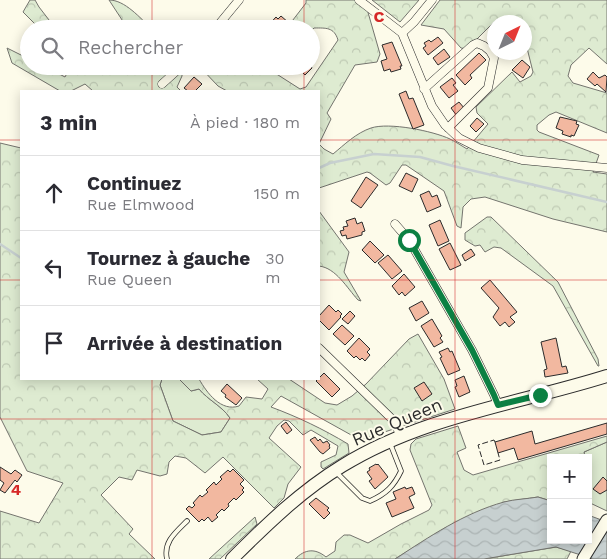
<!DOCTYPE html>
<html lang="fr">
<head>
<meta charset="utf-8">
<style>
	body { margin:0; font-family:"Work Sans",sans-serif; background:#f7f7f7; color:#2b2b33 }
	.controls { position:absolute; right:15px; bottom:15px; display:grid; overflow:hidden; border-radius:0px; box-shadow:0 2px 12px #0003 }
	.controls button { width:45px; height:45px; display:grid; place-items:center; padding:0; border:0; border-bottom:1px solid #e1e1e2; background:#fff; color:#2b2b33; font:25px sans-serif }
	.compass { position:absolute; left:487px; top:15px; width:45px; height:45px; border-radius:50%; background:#fff; box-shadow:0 2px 12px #0003; rotate:43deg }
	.stop { position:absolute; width:15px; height:15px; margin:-11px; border:4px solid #0b8043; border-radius:50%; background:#fff }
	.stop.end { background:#0b8043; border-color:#fff; box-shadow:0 1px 5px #0008 }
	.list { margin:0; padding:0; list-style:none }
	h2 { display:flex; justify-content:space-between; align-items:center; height:65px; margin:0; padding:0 20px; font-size:21px }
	h2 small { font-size:16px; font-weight:400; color:#7c7c81 }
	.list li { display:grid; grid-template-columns:32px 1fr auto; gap:15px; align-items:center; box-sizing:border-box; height:75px; padding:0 20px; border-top:1px solid #e1e1e2 }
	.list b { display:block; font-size:19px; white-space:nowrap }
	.list p { margin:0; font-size:16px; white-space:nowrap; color:#7c7c81 }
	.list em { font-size:16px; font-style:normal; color:#7c7c81 }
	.icon { flex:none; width:28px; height:28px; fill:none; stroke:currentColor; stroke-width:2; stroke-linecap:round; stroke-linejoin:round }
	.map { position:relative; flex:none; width:607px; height:559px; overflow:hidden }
	.search { position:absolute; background:#fff; box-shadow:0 2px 12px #0003; left:20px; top:20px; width:300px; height:55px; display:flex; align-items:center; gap:12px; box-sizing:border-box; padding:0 18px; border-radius:28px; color:#7c7c81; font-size:19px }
	.panel { position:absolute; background:#fff; box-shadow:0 2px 12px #0003; left:20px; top:90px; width:300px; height:290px; border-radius:0px }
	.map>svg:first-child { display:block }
	.green { fill:#deebd1; stroke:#74746e }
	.forest { fill:url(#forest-crowns); stroke:#74746e }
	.water { fill:url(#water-waves); stroke:#74746e }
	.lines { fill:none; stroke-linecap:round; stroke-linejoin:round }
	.stream { stroke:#c7d0d0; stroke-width:2.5 }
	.building { fill:#f2b8a0; stroke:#2b2b2b }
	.lane-casing { stroke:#2b2b2b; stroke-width:5.5 }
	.street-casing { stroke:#2b2b2b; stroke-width:9 }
	.secondary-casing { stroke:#2b2b2b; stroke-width:13 }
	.primary-casing { stroke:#2b2b2b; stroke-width:14 }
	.lane { stroke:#fdfbea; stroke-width:4 }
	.street { stroke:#fdfbea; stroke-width:8 }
	.secondary { stroke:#fdfbea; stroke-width:11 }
	.primary { stroke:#fdfbea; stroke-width:12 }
	.fence { stroke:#2b2b2b; stroke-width:1; stroke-dasharray:6 2.5; stroke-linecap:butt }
	.route { stroke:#0b8043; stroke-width:6 }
	.grid { fill:none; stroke:#d62828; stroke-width:1; stroke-opacity:0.55 }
	.labels { text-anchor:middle; stroke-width:4; stroke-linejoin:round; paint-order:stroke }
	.street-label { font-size:18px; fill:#2b2b2b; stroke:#fdfbea }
	.grid-label { font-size:16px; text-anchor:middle; font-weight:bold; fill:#d62828; stroke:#fdfbea; stroke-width:4; stroke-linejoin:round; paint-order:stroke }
</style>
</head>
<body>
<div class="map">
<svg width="607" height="559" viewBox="0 0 607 559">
	<defs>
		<pattern id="forest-crowns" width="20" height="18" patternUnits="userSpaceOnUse" patternTransform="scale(1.25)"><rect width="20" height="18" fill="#deebd1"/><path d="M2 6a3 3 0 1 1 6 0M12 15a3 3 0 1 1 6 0" fill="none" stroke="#bfcab4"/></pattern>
		<pattern id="water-waves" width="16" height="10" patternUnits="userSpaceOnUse" patternTransform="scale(1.25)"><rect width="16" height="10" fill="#c7d0d0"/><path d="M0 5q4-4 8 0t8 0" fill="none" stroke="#abb3b3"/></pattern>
	</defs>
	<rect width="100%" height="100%" fill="#fdfbea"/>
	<!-- green -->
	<path class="green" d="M 162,379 L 179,379 L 191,391 L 199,389 C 208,400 222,406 230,418 L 221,432 L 202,435 L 173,421 L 160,385 Z
		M 607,442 L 607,511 L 588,502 L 588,458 L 585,458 L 584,452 Z"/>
	<!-- forest -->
	<path class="forest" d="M 30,0 L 35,0 L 39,7 L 56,29 L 40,29 L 23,12 Z
		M 109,0 C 125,0 140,18 152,29 L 128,29 Z
		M 306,0 L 366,0 L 365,2 L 380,54 L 377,62 L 355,65 L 327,113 L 331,119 L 319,144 L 324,149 L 333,154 C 344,145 356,133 371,128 C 389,122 433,131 450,139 C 456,142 462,146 467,149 L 488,124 L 477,113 L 476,107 L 512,72 L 520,82 L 531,76 L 533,72 L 525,40 L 524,22 L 505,22 L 502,20 L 494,22 L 467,49 L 461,48 L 444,29 L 421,25 L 440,0 L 607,0 L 607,64 L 589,48 L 571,65 L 568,76 L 573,83 L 607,93 L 607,133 L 556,112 L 549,115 L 537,125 L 537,130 L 539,132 L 599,155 L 593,172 L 607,174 L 607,232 L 553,219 L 485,197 L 471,199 L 463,207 L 461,228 L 457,226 L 444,191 L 406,165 L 402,165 L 390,183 L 386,185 L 370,173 L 367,172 L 319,188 L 319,91 L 227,91 L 218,86 L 199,66 L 268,66 L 275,73 L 300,89 L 306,87 L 338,40 C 334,27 326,28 314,28 L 311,31 L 311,29 L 286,29 L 306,3 Z
		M 372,0 L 419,0 L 400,22 Z
		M 7,48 L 29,59 L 29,66 L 44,66 L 65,77 L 71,66 L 115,66 L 126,69 L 135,66 L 182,66 L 182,76 L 177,87 L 181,91 L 93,91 L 85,84 L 71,91 L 60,91 L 12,63 Z
		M 0,143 L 21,148 L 21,379 L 162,379 L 160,385 L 173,421 L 202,435 L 221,432 L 230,418 C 222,406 208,400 199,389 L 191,391 L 179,379 L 199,379 C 207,393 221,412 239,406 L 246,397 L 262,399 L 268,389 L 257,379 L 289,379 L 325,403 L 337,405 L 352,396 L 366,384 L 409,339 L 418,334 L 444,379 L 455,409 L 363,439 L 353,436 L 281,396 L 271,407 C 298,417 323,429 348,444 L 349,453 L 323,469 L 321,467 L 321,462 L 336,455 L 338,446 L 311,430 L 303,435 L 289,421 L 284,420 L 277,426 L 269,438 L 301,467 L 288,484 L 284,498 L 274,508 L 223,457 L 205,473 L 186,458 L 175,456 L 169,462 L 167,474 L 160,476 L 137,470 L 132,480 L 119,477 L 101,495 L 133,529 L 129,534 L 155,559 L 0,559 L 0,511 L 39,523 L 63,483 L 27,471 L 0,417 Z
		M 319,211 L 349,252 L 344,272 L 361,301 L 358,300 C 347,288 336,268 319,266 Z
		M 487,217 L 491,217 L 558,282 L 598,359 L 599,366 L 598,366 L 553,286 L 501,248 L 494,247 L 485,252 L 480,245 L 475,246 L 465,240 L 465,233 Z
		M 458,426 L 466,448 L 457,452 L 464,470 L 473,475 L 607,436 L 607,442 L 584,452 L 585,458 L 551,458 L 551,501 L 538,497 L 504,502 L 445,528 L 395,559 L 295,559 C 305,549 315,548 326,557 L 335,551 L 336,542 L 344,535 L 350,535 L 368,543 L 401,524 L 429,510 L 432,505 L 410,450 L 411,444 L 416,439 Z
		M 255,517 L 257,524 L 220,559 L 209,559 Z
		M 556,547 L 571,551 L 567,559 L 484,559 Z"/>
	<!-- water -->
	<path class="water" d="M 538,497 L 551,501 L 551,540 L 588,540 L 588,515 L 607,522 L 607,559 L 593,559 L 556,547 L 484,559 L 395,559 C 429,537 464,513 504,502 C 515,499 527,499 538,497 Z"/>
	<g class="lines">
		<!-- stream -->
		<path class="stream" d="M 319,168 L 330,163 L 374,154 L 420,157 L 453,166 L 607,202
			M 0,244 L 21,258"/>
	</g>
	<!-- building -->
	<path class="building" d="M 281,16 L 289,23 L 285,29 L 265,29 L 276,17 L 278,19 Z
		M 438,37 L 443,43 L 428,55 L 423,48 L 426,46 L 424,43 L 429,40 L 431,42 Z
		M 392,42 L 402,66 L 400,66 L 401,69 L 391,72 L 390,69 L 384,71 L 381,61 L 387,59 L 382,45 Z
		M 444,49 L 450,57 L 438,65 L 433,58 Z
		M 479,53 L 486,60 L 470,75 L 472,78 L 465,85 L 456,75 Z
		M 522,60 L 530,67 L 523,78 L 512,70 Z
		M 296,66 L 311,66 L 312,68 L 305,75 Z
		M 593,72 L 599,78 L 605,75 L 607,77 L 606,92 L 597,84 L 595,86 L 587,79 Z
		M 194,77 L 202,84 L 195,91 L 188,91 L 184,88 Z
		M 452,78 L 456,83 L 453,85 L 458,91 L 449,98 L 440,87 Z
		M 406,91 L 409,99 L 413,98 L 424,125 L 413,129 L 399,94 Z
		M 459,102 L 465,109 L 457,116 L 451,108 Z
		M 560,117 L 577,121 L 576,124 L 579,125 L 574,136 L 571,135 L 571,137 L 562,134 L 563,131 L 556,128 Z
		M 477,118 L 484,124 L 476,132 L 470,126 Z
		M 406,173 L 418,179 L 412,192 L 399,186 Z
		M 366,177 L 378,185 L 361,208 L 351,201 Z
		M 429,191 L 432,197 L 437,195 L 441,206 L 427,212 L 420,195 Z
		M 355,218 L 357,224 L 362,222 L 365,231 L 362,232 L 362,235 L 347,239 L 346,235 L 342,236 L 340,231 L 344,230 L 343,227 L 348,226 L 346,221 Z
		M 440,220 L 449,241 L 438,246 L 429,225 Z
		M 370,241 L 384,255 L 375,263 L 362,250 Z
		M 450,243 L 461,265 L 450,270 L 439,249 Z
		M 471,249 L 475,255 L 465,261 L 462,255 Z
		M 388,255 L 402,271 L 392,279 L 378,263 Z
		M 404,274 L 415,287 L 405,296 L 402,292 L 399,295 L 392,286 Z
		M 490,280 L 517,312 L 510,317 L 515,322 L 509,327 L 505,322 L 500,326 L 493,317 L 499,308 L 481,288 Z
		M 422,301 L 429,313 L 416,321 L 409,308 Z
		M 329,305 L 336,312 L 338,310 L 342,314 L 340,316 L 341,317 L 329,330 L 319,320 L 319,316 Z
		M 350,311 L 355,316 L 348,324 L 342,319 Z
		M 432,319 L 442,336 L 440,338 L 443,342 L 434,347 L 421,326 Z
		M 342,325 L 354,336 L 345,345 L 333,334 Z
		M 359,338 L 370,349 L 367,352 L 370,355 L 365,361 L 362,358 L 360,360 L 356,356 L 354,358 L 347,351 Z
		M 556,338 L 562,367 L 566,366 L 568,373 L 545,377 L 544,370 L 547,369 L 541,342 Z
		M 448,348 L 450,352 L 452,351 L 460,370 L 448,375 L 440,358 L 442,357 L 439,352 Z
		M 324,373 L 340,389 L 332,397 L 316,381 Z
		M 464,376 L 470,392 L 459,397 L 455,387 L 457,386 L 455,380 Z
		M 424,382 L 432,394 L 422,401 L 414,388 Z
		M 227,384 L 242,398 L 236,405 L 225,397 L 226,395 L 221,391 Z
		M 286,422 L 292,430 L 287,434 L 281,426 Z
		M 607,423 L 607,434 L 518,460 L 514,448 L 498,453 L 495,442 L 532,431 L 535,444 Z
		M 315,437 L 318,441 L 320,439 L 323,443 L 327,441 L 330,445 L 329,446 L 330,448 L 323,454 L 320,452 L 310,440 Z
		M 376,464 L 377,465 L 378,464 L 388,477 L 375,489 L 369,481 L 372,479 L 367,472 L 370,470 L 369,468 Z
		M 0,467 L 11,474 L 15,470 L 22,475 L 17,482 L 15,480 L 5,493 L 0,490 L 4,483 L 0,480 Z
		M 233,469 L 244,480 L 240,484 L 244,488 L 242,490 L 244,492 L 236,500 L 234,498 L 228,504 L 229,506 L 224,511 L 222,509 L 216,515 L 218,517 L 212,522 L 208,517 L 204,521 L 202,519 L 199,522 L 186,509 L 189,506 L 192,508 L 195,505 L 193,503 L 200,495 L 202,497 L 208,492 L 206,490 L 214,482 L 216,485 L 222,479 L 220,477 L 228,470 L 230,472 Z
		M 603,477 L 607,481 L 607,490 L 600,494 L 593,489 Z
		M 405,487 L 406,489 L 412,487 L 415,494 L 409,497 L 414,508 L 392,517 L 386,503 L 396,499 L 393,492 Z
		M 316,498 L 329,508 L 327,510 L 330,513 L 324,519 L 309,504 Z"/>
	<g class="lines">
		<!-- lane casing -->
		<g class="lane-casing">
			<path id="lane" d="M 337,473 L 362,498 L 370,501 C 386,494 394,486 401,471 L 390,443
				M 167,559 C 163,542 176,532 187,521"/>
		</g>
		<!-- street casing -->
		<g class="street-casing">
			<path id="street" d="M 359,0 L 402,33 L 432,106 L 445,125 L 459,138 L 479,148 L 522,160 L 607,168
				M 215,29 L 239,0
				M 402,33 L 414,22 L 432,0
				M 162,84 L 182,66
				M 424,89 L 473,45 L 477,43 L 484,46 L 490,51 L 494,58 L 488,88 L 448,128
				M 395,224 L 409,240 L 472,350 L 494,395 L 498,405
				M 319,348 L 393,420 L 396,424 L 400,436"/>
		</g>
		<!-- secondary casing -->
		<g class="secondary-casing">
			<path id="secondary" d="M 583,559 L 607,520"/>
		</g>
		<!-- primary casing -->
		<g class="primary-casing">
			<path id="primary" d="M 232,559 C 266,525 301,491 342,466 C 423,416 518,404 607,376"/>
		</g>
		<!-- lane -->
		<use href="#lane" class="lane"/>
		<!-- street -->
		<use href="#street" class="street"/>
		<!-- secondary -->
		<use href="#secondary" class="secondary"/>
		<!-- primary -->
		<use href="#primary" class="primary"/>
		<!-- fence -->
		<path class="fence" d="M 495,442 L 494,440 L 478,445 L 484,465 L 500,460 L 498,453"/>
	</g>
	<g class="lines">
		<!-- route -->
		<path class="route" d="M 409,240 L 472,350 L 494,395 L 498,405 L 540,395"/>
	</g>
	<!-- grid -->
	<path class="grid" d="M 152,0 L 152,29M 304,0 L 304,29M 455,0 L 455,559M 152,66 L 152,91M 304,66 L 304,91M 0,140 L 21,140M 319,140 L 607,140M 0,280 L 21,280M 319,280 L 607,280M 152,379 L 152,559M 304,379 L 304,559M 0,419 L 607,419"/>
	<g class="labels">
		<!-- street labels -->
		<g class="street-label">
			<text transform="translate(397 422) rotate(-23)" y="6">Rue Queen</text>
		</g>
	</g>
	<g class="grid-label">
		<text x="379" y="22">C</text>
		<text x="16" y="495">4</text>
	</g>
</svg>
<div class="controls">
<button>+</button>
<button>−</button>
</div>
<svg class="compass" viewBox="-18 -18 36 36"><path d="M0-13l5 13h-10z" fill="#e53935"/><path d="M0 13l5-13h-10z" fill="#7c7c81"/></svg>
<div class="stop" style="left:409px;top:240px"></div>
<div class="stop end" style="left:540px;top:395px"></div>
<div class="search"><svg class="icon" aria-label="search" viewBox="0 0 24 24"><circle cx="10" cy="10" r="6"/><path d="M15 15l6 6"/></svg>Rechercher</div>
<section class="panel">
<h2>3 min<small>À pied · 180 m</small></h2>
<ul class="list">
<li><svg class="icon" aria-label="ahead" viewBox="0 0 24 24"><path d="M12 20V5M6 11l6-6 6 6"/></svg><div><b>Continuez</b><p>Rue Elmwood</p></div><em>150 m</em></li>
<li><svg class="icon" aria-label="left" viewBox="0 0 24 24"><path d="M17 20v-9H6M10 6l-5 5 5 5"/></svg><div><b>Tournez à gauche</b><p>Rue Queen</p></div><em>30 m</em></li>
<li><svg class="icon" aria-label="arrive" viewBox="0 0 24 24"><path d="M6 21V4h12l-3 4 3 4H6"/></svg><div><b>Arrivée à destination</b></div></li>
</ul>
</section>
</div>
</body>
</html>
